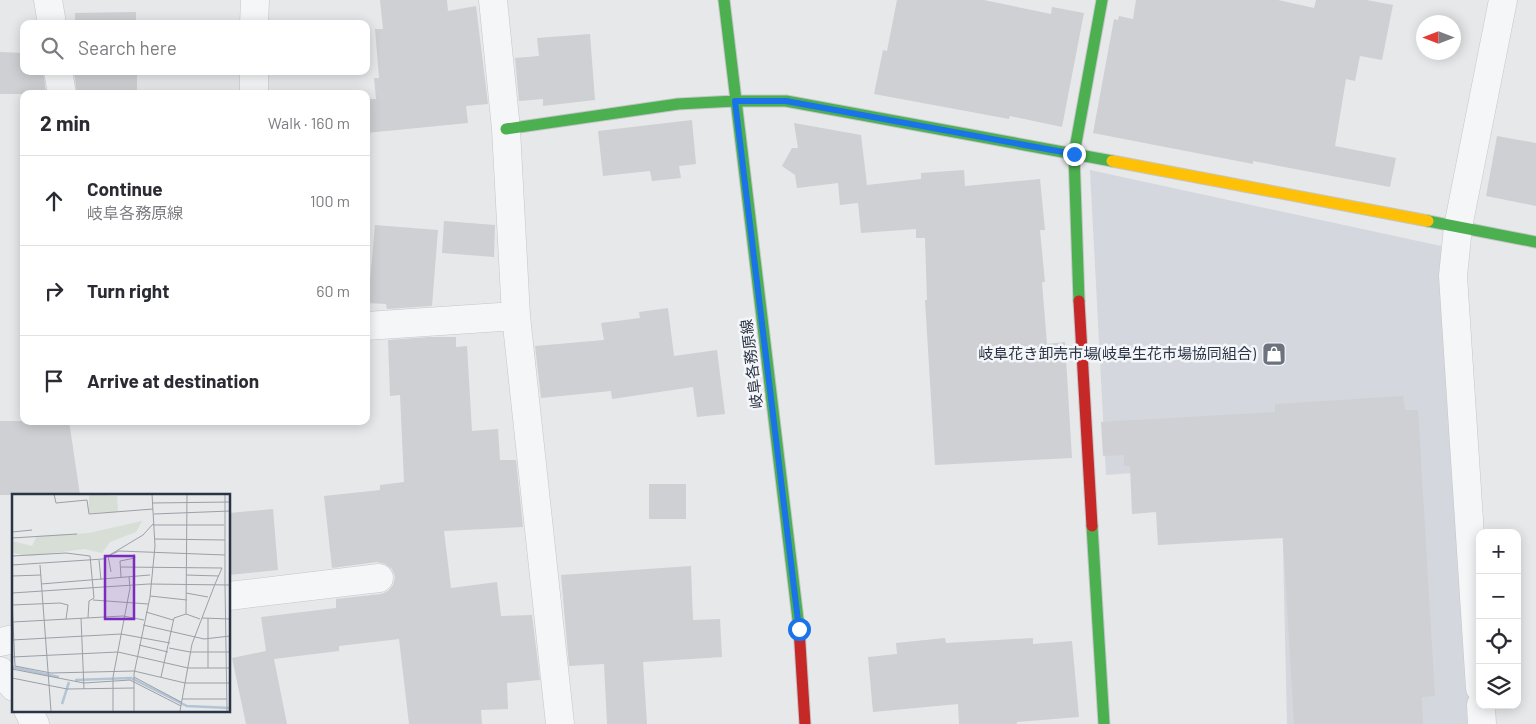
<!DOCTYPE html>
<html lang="en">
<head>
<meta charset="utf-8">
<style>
	body { margin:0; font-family:Barlow,"Noto Sans JP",sans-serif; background:#f7f7f7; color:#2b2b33 }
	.controls { position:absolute; right:15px; bottom:15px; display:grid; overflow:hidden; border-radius:10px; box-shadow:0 2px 12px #0003 }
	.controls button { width:45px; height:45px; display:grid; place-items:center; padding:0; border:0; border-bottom:1px solid #e1e1e2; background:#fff; color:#2b2b33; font:25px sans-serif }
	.compass { position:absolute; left:1416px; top:15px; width:45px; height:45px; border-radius:50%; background:#fff; box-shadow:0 2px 12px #0003; rotate:270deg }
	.stop { position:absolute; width:15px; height:15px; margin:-11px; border:4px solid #1a73e8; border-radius:50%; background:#fff }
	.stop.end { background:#1a73e8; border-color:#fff; box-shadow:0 1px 5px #0008 }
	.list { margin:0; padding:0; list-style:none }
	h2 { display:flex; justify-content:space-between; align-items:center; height:65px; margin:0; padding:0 20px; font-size:21px }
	h2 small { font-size:16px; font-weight:400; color:#7c7c81 }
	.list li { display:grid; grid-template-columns:32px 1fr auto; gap:15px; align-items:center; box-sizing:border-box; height:90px; padding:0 20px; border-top:1px solid #e1e1e2 }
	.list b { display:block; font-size:19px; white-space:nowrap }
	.list p { margin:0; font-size:16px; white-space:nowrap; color:#7c7c81 }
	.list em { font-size:16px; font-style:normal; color:#7c7c81 }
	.icon { flex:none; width:28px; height:28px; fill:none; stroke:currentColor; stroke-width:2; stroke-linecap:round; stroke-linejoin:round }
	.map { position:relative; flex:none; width:1536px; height:724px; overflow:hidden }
	.search { position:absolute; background:#fff; box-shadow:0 2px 12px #0003; left:20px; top:20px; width:350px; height:55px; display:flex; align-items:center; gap:12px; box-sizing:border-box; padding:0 18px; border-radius:10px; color:#7c7c81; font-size:19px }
	.panel { position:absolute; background:#fff; box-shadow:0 2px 12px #0003; left:20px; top:90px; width:350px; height:335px; border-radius:10px }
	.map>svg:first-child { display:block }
	.built { fill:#d4d7dd }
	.building { fill:#ced0d3 }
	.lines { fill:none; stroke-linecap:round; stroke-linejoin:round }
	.street-casing { stroke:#c4c6c8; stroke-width:29 }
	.fast-casing { stroke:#c4c6c8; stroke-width:13 }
	.slow-casing { stroke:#c4c6c8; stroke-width:13 }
	.jam-casing { stroke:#c4c6c8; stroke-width:13 }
	.street { stroke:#f5f6f7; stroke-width:28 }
	.fast { stroke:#4caf50; stroke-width:11 }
	.slow { stroke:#ffc107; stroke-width:11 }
	.jam { stroke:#c62828; stroke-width:11 }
	.route { stroke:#1a73e8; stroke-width:6 }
	.labels { text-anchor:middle; stroke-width:5; stroke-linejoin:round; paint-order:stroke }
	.poi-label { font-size:15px; fill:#2b3445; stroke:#f4f6f9; text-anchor:end }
	.street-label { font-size:15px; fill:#2b3445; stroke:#f4f6f9 }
	.inset-river { fill:none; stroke:#b4c4d5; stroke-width:2.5 }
	.inset-road { fill:none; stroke:#9ba0a8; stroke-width:1 }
	.view { fill:#7b2cbf; fill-opacity:0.15; stroke:#7b2cbf; stroke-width:2.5 }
	.inset-edge { fill:none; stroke:#2b3445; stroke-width:2.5 }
</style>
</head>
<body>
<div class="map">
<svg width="1536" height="724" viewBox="0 0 1536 724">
	<rect width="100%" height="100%" fill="#e6e8ea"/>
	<!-- built -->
	<path class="built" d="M 1090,170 L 1441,246 L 1474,724 L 1287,724 L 1281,462 L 1106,475 Z"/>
	<!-- building -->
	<path class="building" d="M 380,0 L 447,0 L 448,11 L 476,6 L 488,104 L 466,106 L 468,123 L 366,133 L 366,99 L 376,99 L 374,78 L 379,78 L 375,29 L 383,29 Z
		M 897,0 L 984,0 L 1051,14 L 1052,7 L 1084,13 L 1062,127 L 1010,116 L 1009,119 L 874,94 L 883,50 L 887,51 Z
		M 1136,0 L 1278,0 L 1314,8 L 1316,0 L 1367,0 L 1393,5 L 1382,60 L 1360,56 L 1355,81 L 1346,79 L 1335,146 L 1396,158 L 1390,187 L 1253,161 L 1253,164 L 1093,133 L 1114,19 L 1118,20 L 1119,16 L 1133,19 Z
		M 136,12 L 136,24 L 75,24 L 75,13 Z
		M 590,34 L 595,100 L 543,106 L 543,99 L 519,101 L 515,58 L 539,56 L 537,38 Z
		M 0,52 L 24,53 L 24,71 L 43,71 L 46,94 L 0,94 Z
		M 74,71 L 137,71 L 137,94 L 77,94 Z
		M 692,120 L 696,164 L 679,166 L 681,178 L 652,181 L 650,171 L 603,176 L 598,131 Z
		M 794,123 L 861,135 L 867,185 L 921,179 L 921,173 L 964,170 L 965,186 L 1040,179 L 1045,230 L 1040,230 L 1045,282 L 1042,282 L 1047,344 L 1065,342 L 1072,458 L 935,465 L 925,300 L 927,300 L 925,238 L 916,238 L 916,229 L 861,233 L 858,203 L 840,205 L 838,183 L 797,188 L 795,175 L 782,166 L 792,148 L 798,148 Z
		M 1497,136 L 1536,143 L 1536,206 L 1486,196 Z
		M 444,221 L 495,225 L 494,257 L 442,253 Z
		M 375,225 L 438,230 L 432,306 L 387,309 L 386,304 L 368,303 Z
		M 668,308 L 674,356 L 717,350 L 725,414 L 697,417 L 693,387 L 612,399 L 611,391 L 541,398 L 535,346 L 604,340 L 601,323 L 640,318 L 639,312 Z
		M 429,337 L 456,337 L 456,347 L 467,346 L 472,431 L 498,429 L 500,460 L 516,460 L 523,527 L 444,531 L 451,588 L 497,582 L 501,616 L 532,615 L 540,680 L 507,683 L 508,709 L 481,710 L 482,724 L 409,724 L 399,639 L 339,646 L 339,651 L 274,659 L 287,724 L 246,724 L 232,658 L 266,651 L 261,617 L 336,608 L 336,599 L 381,594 L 388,591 L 393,585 L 395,577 L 392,569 L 385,564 L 377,562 L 332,568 L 324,496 L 380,490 L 380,485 L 404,482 L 400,395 L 390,396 L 388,340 Z
		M 1403,396 L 1405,410 L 1418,410 L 1435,696 L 1422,697 L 1423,724 L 1294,724 L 1283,538 L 1158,545 L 1156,512 L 1132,514 L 1130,466 L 1124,466 L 1124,455 L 1103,456 L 1101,422 L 1275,412 L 1275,404 Z
		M 0,421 L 69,421 L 80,495 L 0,495 Z
		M 649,484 L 686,484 L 686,519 L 649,519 Z
		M 273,509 L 278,570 L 229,575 L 229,513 Z
		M 691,566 L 693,620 L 720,619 L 722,657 L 643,662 L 647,724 L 607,724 L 604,664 L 569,666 L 561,575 Z
		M 945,638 L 946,643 L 1033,638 L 1033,644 L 1072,641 L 1079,717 L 1017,722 L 1017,724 L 959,724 L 958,704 L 873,712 L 868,657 L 897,654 L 896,643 Z"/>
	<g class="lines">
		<!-- street casing -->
		<g class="street-casing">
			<path id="street" d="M 48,0 L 52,24
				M 493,0 L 506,129 L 516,316 L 560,724
				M 254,24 L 255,0
				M 58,71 L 62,94
				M 254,94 L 254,71
				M 366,326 L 516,316
				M 229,596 L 379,578
				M 0,642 L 14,639
				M 0,671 L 14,687
				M 1480,688 L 1453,276 L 1458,227 L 1503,0
				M 1481,705 L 1482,724
				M 28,710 L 35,724"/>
		</g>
		<!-- fast casing -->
		<g class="fast-casing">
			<path id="fast" d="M 724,0 L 799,628
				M 506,129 L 678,104 L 735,101 L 786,101 L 1112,161
				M 1428,221 L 1536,242
				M 1079,301 L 1074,154 L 1102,0
				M 1092,526 L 1104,724"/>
		</g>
		<!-- slow casing -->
		<g class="slow-casing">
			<path id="slow" d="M 1112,161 L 1428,221"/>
		</g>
		<!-- jam casing -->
		<g class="jam-casing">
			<path id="jam" d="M 1079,301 L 1092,526
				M 799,628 L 805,724"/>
		</g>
		<!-- street -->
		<use href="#street" class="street"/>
		<!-- fast -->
		<use href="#fast" class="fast"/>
		<!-- slow -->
		<use href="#slow" class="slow"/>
		<!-- jam -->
		<use href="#jam" class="jam"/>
	</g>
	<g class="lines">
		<!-- route -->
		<path class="route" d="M 799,629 L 735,101 L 786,101 L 1074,154"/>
	</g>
	<!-- icons -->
	<defs>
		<g id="shop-square" transform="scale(1.25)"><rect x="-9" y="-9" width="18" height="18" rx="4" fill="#6c737f" stroke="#f4f6f9"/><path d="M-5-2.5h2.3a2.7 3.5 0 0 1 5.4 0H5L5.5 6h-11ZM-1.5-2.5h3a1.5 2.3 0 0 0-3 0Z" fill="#fff"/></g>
	</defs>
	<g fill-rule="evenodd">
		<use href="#shop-square" x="1274" y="354"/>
	</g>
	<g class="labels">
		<!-- poi labels -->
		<g class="poi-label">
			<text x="1256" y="359">岐阜花き卸売市場(岐阜生花市場協同組合)</text>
		</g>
		<!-- street labels -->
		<g class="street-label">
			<text transform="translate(752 364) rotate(-97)" y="5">岐阜各務原線</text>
		</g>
	</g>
	<!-- overview -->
	<g transform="translate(12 494)">
		<rect width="218" height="218" fill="#e6e8ea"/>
		<path d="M 77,0 L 105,2 L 106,18 L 77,19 ZM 130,27 L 124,38 L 98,48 L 90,59 L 72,55 L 18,62 L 0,59 L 0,47 L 20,52 L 25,42 L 77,39 Z" fill="#d6ded6"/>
		<path class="inset-river" d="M 0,173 L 47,183M 63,186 L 119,184 L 175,212 L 218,214M 50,210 L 57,188"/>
		<path class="inset-road" d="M 42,0 L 44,9 L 75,6 L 77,20 L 141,15M 140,9 L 218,8M 142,20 L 218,17M 141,31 L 212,31M 0,38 L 20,36M 0,44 L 65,40M 143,45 L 213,46M 98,61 L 107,57 L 213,61M 0,62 L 54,59 L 78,62 L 82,104 L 77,107 L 76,124M 96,62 L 99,78M 87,66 L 89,86M 0,71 L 91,65 L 131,41 L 141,30M 28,71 L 39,217M 109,73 L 210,74M 174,81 L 207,82M 0,82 L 29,81M 109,83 L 108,67 L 123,64 L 122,60M 29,90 L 138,81M 203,90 L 210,74M 213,91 L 215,217M 213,91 L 213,0M 0,99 L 137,90 L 218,91M 174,99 L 196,103M 138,102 L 175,106M 81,106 L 136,110M 0,107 L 3,172 L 39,179 L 122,177 L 173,189 L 218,189M 0,111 L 48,109 L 56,111 L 54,125M 134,118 L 161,126M 174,120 L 175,0M 69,124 L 72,195M 190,124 L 218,125M 196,124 L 196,174M 1,128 L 111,122 L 132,126M 131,131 L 192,145 L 218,142M 0,146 L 109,140 L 158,149M 127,151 L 156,158M 157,154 L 178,158 L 218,158M 0,163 L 106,158 L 176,174 L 218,174M 0,175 L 72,189 L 118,186 L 169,212M 122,183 L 169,208M 149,183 L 162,124 L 174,120 L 188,125M 0,184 L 55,195 L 122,194M 170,205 L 215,205M 101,217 L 101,183 L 118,94 L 117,83M 122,217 L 122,180 L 138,103 L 143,52 L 140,0M 168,217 L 180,150 L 203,90"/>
		<path class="view" d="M 93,62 L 122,62 L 122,125 L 93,125 Z"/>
		<rect width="218" height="218" class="inset-edge"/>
	</g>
</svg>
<div class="controls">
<button>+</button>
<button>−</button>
<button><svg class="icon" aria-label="locate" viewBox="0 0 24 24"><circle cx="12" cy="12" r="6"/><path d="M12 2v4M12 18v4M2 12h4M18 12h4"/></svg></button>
<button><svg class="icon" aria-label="layers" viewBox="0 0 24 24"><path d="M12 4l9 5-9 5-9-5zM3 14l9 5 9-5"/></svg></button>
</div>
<svg class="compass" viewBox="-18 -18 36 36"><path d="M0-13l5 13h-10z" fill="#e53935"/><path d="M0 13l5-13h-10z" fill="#7c7c81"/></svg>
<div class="stop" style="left:799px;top:629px"></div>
<div class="stop end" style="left:1074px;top:154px"></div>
<div class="search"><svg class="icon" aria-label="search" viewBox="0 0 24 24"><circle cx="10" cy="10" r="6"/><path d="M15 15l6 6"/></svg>Search here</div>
<section class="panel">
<h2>2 min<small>Walk · 160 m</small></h2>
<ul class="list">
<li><svg class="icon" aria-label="ahead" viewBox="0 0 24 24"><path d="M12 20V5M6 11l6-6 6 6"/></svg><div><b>Continue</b><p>岐阜各務原線</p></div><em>100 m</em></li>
<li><svg class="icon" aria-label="right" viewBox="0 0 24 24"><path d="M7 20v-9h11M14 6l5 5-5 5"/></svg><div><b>Turn right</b></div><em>60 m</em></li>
<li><svg class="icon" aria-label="arrive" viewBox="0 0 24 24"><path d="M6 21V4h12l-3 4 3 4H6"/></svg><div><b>Arrive at destination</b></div></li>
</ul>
</section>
</div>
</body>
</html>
